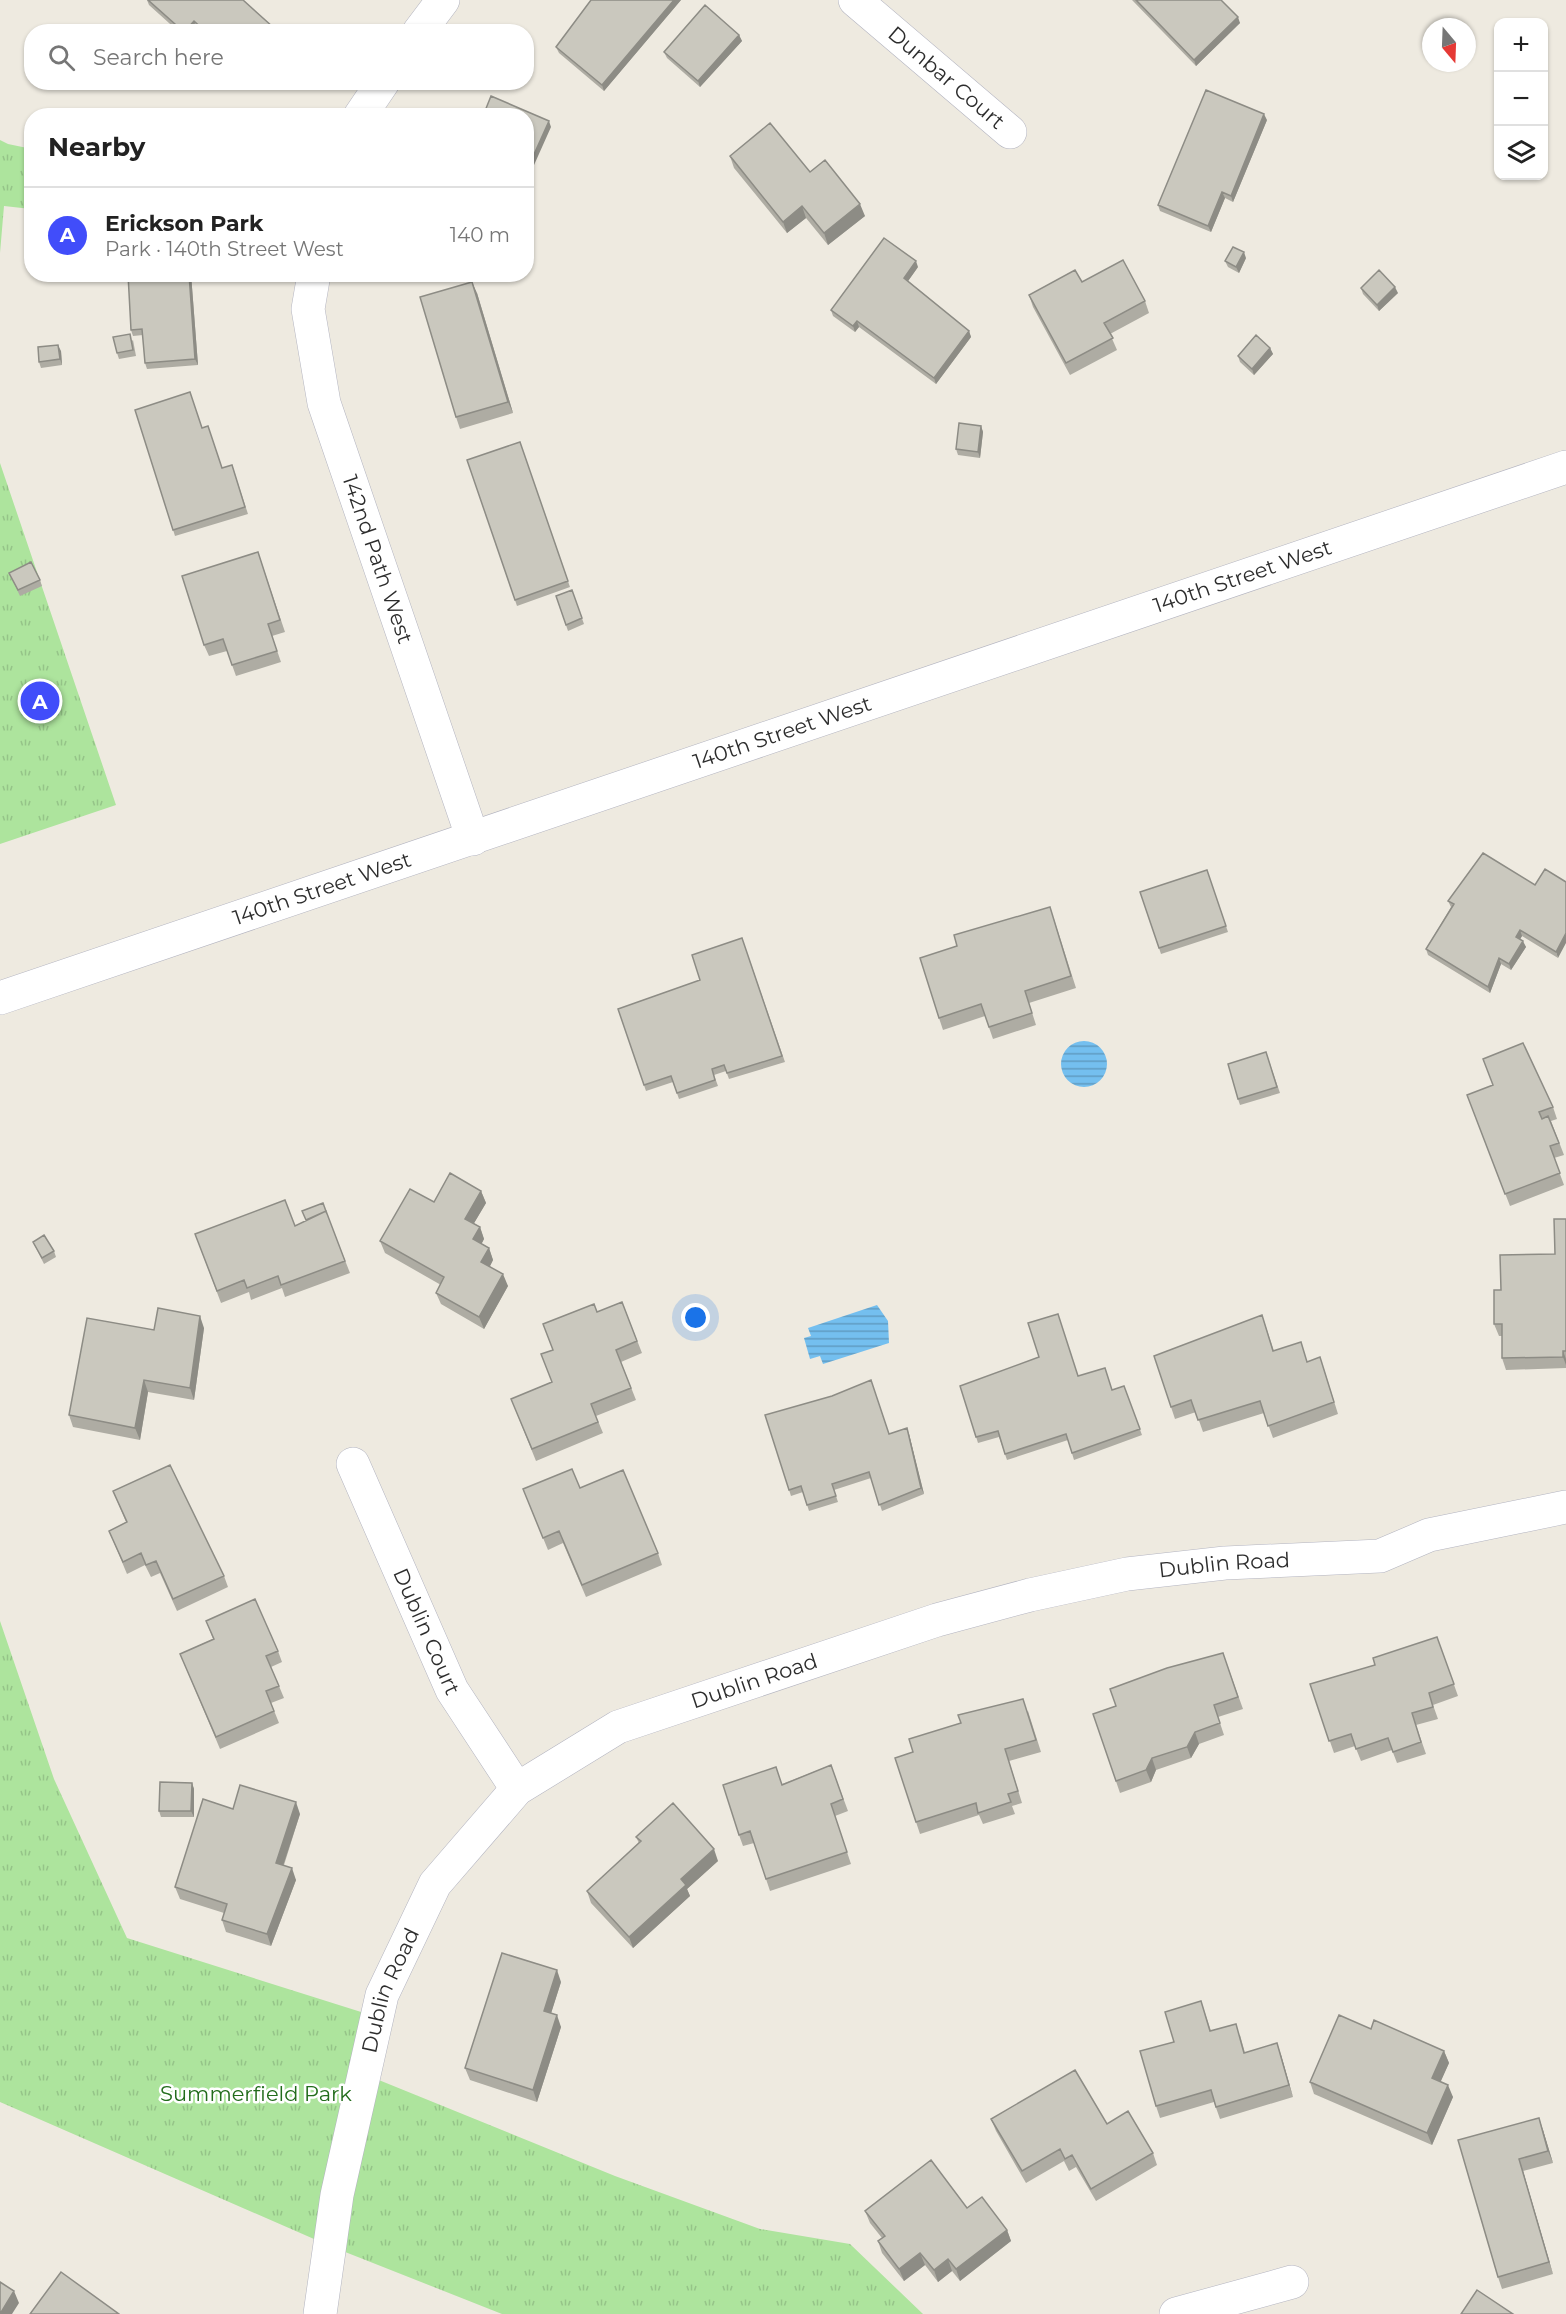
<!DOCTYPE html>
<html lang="en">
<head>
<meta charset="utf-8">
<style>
	body { margin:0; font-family:Montserrat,sans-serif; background:#f6f6f6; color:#222 }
	.controls { position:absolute; right:18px; top:18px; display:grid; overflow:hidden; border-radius:12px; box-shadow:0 2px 4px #0004 }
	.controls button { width:54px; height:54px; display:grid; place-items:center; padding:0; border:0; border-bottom:2px solid #e0e0e0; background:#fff; color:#222; font:30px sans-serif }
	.compass { position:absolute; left:1422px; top:18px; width:54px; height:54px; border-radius:50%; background:#fff; box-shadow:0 2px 4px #0004; rotate:161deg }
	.you { position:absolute; left:696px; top:1318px; width:21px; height:21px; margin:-15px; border:4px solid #fff; border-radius:50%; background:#1a73e8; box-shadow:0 0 0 9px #1a73e833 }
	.badge { display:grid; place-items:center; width:39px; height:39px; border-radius:50%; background:#414dfa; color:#fff; font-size:20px; font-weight:700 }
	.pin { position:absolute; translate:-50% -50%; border:3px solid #fff; box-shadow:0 2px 6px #0006 }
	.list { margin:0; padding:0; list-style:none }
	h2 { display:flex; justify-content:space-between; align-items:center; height:78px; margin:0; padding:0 24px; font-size:26px }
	h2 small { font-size:20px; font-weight:400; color:#767676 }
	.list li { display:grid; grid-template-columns:39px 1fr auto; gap:18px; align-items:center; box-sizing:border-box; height:96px; padding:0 24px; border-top:2px solid #e0e0e0 }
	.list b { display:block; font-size:22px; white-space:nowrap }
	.list p { margin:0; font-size:20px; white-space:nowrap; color:#767676 }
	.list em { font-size:20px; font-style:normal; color:#767676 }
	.icon { flex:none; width:33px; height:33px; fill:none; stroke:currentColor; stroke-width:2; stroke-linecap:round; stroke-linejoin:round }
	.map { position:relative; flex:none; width:1566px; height:2314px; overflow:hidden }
	.search { position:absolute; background:#fff; box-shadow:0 2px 4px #0004; left:24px; top:24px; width:510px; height:66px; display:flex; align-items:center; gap:15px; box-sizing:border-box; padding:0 21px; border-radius:24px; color:#767676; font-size:22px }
	.panel { position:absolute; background:#fff; box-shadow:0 2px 4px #0004; left:24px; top:108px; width:510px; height:174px; border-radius:24px }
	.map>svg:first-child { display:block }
	.grass { fill:url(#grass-tufts) }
	.water { fill:url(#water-rules) }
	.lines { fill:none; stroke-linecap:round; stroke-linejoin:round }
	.street-casing { stroke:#b3b4c0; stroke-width:34 }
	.secondary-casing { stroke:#b3b4c0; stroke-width:34 }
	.street { stroke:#fff; stroke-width:33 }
	.secondary { stroke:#fff; stroke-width:33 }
	.wall { fill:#aeaca3 }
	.shaded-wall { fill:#8d8c85 }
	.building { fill:#cac8be; stroke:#8d8c85; stroke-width:1.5 }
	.labels { text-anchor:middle; stroke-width:5; stroke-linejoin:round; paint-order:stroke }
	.street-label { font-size:21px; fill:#2d2d2d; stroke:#fff }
	.park-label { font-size:21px; fill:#226c1b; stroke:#fff }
</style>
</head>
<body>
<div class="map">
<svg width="1566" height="2314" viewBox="0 0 1566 2314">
	<defs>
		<pattern id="grass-tufts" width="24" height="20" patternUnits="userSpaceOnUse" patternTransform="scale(1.5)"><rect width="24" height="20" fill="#ade49d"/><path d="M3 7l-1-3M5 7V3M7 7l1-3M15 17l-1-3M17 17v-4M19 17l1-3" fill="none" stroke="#95c488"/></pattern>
		<pattern id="water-rules" width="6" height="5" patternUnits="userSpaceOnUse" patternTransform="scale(1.5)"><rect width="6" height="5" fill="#74bfef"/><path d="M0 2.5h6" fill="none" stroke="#609cc2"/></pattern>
	</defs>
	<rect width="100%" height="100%" fill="#eeeae0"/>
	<!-- grass -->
	<path class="grass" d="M 0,140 L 8,144 L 32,149 L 31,209 L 4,206 L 0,253 Z
		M 0,463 L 116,805 L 0,844 Z
		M 0,1621 L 54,1779 L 127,1938 L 377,2017 L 364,2074 L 615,2176 L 760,2229 L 850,2244 L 923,2314 L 502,2314 L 330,2246 L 0,2102 Z"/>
	<!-- water -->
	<path class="water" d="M1061 1064a23 23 0 1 1 46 0a23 23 0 1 1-46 0Z
		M 877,1305 L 888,1321 L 889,1343 L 823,1364 L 820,1356 L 810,1359 L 804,1338 L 811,1336 L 808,1328 Z"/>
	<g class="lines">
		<!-- street casing -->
		<g class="street-casing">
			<g id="street">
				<path id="s1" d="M 855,0 L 1010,132"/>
				<path d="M 419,32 L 443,0"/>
				<path d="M 360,116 L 383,82"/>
				<path id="s2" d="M 314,274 L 308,309 L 324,403 L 473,839"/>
				<path id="s3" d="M 353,1464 L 452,1690 L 517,1789"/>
				<path id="s4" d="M 320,2314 L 337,2195 L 382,1995 L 435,1884 L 517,1789 L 618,1727 L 937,1620 L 1030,1595 L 1127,1574 L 1225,1563 L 1380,1556 L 1429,1535 L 1566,1507"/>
				<path d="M 1176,2314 L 1292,2282"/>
			</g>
		</g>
		<!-- secondary casing -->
		<g class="secondary-casing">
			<g id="secondary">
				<path id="s5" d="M 0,998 L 1566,467"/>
			</g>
		</g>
		<!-- street -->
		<use href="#street" class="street"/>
		<!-- secondary -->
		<use href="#secondary" class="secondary"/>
	</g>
	<!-- wall -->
	<path class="wall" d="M 147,0 L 243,0 L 275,32 L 201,32 L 196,27 L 192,32 L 179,32 L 149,5 Z
		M 591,0 L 681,0 L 604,91 L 559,53 L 556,47 Z
		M 1132,0 L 1221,0 L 1240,23 L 1196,66 Z
		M 739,35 L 742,41 L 700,87 L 667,58 L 664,52 Z
		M 1267,120 L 1233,202 L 1225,198 L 1211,232 L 1160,211 L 1158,205 Z
		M 730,156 L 810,172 L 865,216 L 828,245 L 806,218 L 787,233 L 734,168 Z
		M 1246,258 L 1239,273 L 1228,267 L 1225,261 Z
		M 918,267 L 908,281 L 969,331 L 971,337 L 936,384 L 859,327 L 855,332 L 833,316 L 831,310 Z
		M 128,274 L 191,274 L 198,365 L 147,369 L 145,363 L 143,335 L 133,336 L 131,330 Z
		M 1082,282 L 1145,301 L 1149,313 L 1110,334 L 1117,350 L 1070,375 L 1033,307 L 1029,295 Z
		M 1361,288 L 1398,293 L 1379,311 L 1363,294 Z
		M 477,293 L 513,413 L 460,429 L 456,417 Z
		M 133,340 L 136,356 L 119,359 L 117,353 Z
		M 1270,348 L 1273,354 L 1254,375 L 1240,362 L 1238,356 Z
		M 61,351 L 62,365 L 41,368 L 39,362 Z
		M 135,410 L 202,428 L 222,468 L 232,465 L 248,514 L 175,536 Z
		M 981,426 L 983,432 L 980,458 L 958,455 L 956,449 Z
		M 520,442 L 570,587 L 517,606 L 467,460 Z
		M 258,552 L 285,632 L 272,636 L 281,662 L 236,676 L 227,651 L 209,656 L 204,645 Z
		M 9,573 L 40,580 L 42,586 L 20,596 Z
		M 572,590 L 584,624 L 568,631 L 556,596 Z
		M 1207,870 L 1228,932 L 1161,954 L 1140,892 Z
		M 1535,885 L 1558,958 L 1522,936 L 1520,939 L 1526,947 L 1511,970 L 1501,964 L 1490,993 L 1428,955 L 1426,949 L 1451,907 L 1448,901 Z
		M 1054,919 L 1076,988 L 1029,1003 L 1036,1025 L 993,1039 L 985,1016 L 943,1030 L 939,1018 Z
		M 742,938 L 785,1062 L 729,1079 L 726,1071 L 714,1075 L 718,1086 L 679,1099 L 673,1082 L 646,1091 L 618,1009 L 700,980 Z
		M 1266,1052 L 1280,1093 L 1240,1105 L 1238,1099 Z
		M 1467,1095 L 1553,1107 L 1557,1119 L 1551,1121 L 1564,1155 L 1554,1158 L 1564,1185 L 1510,1206 Z
		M 481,1191 L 486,1203 L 474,1223 L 480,1227 L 484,1239 L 481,1244 L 489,1248 L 493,1260 L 490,1266 L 508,1286 L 484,1329 L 441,1304 L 436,1293 L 441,1285 L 385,1253 L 380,1241 L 434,1202 Z
		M 328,1217 L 350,1273 L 285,1297 L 282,1288 L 251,1300 L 249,1292 L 221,1303 L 195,1234 L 295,1226 Z
		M 1566,1219 L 1566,1368 L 1506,1370 L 1502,1358 L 1502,1336 L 1499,1336 L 1494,1324 L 1501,1290 L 1555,1254 Z
		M 33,1242 L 54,1251 L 56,1257 L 44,1264 Z
		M 622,1302 L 642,1353 L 621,1362 L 636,1400 L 596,1416 L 603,1433 L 536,1461 L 511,1399 L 552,1382 L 553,1350 L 543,1324 L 597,1312 Z
		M 1262,1315 L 1274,1351 L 1307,1361 L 1324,1369 L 1338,1414 L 1273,1438 L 1264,1413 L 1203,1432 L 1196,1412 L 1175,1419 L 1171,1407 Z
		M 204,1328 L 194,1400 L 148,1392 L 140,1440 L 73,1427 L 69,1415 L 154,1330 Z
		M 1078,1376 L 1112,1390 L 1124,1386 L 1142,1435 L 1074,1460 L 1068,1440 L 1007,1460 L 999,1437 L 978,1443 L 960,1386 Z
		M 765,1415 L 889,1434 L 909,1434 L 924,1494 L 882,1511 L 871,1478 L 834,1490 L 838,1502 L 809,1511 L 803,1492 L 791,1496 Z
		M 523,1489 L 658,1553 L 662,1565 L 586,1597 L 563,1543 L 548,1550 Z
		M 113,1491 L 224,1576 L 228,1587 L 177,1611 L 160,1573 L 151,1577 L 145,1565 L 127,1574 L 109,1531 L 126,1522 Z
		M 206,1621 L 278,1651 L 282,1662 L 271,1667 L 284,1698 L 271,1703 L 279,1723 L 220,1749 L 180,1654 L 213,1639 Z
		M 1437,1637 L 1458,1696 L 1433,1705 L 1438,1719 L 1416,1725 L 1426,1754 L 1397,1763 L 1392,1750 L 1361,1761 L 1355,1746 L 1334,1753 L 1310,1684 L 1375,1665 Z
		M 1223,1653 L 1243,1709 L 1218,1717 L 1224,1735 L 1199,1744 L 1191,1758 L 1156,1770 L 1151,1782 L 1120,1793 L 1093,1714 L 1116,1706 Z
		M 1028,1711 L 1041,1752 L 1009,1761 L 1022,1803 L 1012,1806 L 1015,1814 L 983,1824 L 979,1815 L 920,1834 L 916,1822 Z
		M 831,1765 L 848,1811 L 835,1816 L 851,1864 L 770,1891 L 754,1843 L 743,1846 L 739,1835 L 782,1784 Z
		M 192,1783 L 194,1789 L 194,1817 L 161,1817 L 159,1811 Z
		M 233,1809 L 300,1814 L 284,1865 L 296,1880 L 271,1946 L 226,1932 L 222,1920 L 224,1913 L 180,1899 L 175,1887 Z
		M 636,1837 L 718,1861 L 687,1889 L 690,1896 L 633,1948 L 591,1903 L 587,1891 L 639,1843 Z
		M 561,1982 L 551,2013 L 561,2027 L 537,2102 L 470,2080 L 465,2068 Z
		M 1201,2001 L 1211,2031 L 1240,2035 L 1245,2053 L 1281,2055 L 1293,2097 L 1220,2119 L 1214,2102 L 1160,2118 L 1156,2106 L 1174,2042 Z
		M 1371,2029 L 1444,2051 L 1449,2063 L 1440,2082 L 1453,2097 L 1432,2145 L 1314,2094 L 1310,2082 Z
		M 991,2119 L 1107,2124 L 1153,2153 L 1157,2165 L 1096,2201 L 1076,2167 L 1069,2171 L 1064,2161 L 1026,2183 L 996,2131 Z
		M 1543,2130 L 1553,2163 L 1523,2171 L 1553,2274 L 1502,2289 L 1498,2277 L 1458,2140 Z
		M 967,2208 L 1007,2230 L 1011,2241 L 960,2281 L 952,2271 L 938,2282 L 925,2265 L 904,2281 L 882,2253 L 878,2241 L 882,2238 L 870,2223 L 865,2211 Z"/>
	<!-- shaded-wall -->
	<path class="shaded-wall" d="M 674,0 L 681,0 L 604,91 L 602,85 Z
		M 1238,17 L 1240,23 L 1196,66 L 1194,60 Z
		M 194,21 L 196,27 L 192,32 L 184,32 Z
		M 739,35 L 742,41 L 700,87 L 698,81 Z
		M 1264,114 L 1267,120 L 1233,202 L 1231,196 Z
		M 549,121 L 551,127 L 526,183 L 526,172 Z
		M 1222,192 L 1225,198 L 1211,232 L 1208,226 Z
		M 860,204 L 865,216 L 828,245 L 824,233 Z
		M 802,206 L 806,218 L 787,233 L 783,222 Z
		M 1244,252 L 1246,258 L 1239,273 L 1236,267 Z
		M 916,261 L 918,267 L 906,284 L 904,278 Z
		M 189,274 L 191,274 L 198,365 L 195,359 Z
		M 472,282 L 477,293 L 513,413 L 508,402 Z
		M 1395,287 L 1398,293 L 1379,311 L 1377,305 Z
		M 857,321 L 859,327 L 855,332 L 853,326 Z
		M 969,331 L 971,337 L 936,384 L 934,378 Z
		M 58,345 L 61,351 L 62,365 L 60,359 Z
		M 1270,348 L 1273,354 L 1254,375 L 1252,369 Z
		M 981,426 L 983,432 L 980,458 L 978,452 Z
		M 1520,930 L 1522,936 L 1518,943 L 1516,937 Z
		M 1566,933 L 1566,943 L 1558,958 L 1556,952 Z
		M 1523,941 L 1526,947 L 1511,970 L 1509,964 Z
		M 1499,958 L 1501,964 L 1490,993 L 1488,987 Z
		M 481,1191 L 486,1203 L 470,1230 L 465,1219 Z
		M 480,1227 L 484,1239 L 478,1251 L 473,1239 Z
		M 489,1248 L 493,1260 L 486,1274 L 481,1262 Z
		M 503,1274 L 508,1286 L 484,1329 L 479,1317 Z
		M 200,1316 L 204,1328 L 194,1400 L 190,1388 Z
		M 1563,1351 L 1566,1359 L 1566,1365 L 1563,1357 Z
		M 144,1380 L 148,1392 L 140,1440 L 135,1428 Z
		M 907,1428 L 909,1434 L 924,1494 L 921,1488 Z
		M 1195,1732 L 1199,1744 L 1191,1758 L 1187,1747 Z
		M 1152,1758 L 1156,1770 L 1151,1782 L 1146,1770 Z
		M 192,1783 L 194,1789 L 194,1817 L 191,1811 Z
		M 296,1802 L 300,1814 L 280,1875 L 276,1863 Z
		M 714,1849 L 718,1861 L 687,1889 L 690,1896 L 633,1948 L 629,1937 L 681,1879 Z
		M 292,1868 L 296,1880 L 271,1946 L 267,1934 Z
		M 557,1970 L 561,1982 L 548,2023 L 544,2011 Z
		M 557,2015 L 561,2027 L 537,2102 L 533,2090 Z
		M 1277,2043 L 1281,2055 L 1293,2097 L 1289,2085 Z
		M 1444,2051 L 1449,2063 L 1437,2090 L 1432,2078 Z
		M 1448,2085 L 1453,2097 L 1432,2145 L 1427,2133 Z
		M 1539,2118 L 1543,2130 L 1553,2163 L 1548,2151 Z
		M 1519,2159 L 1523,2171 L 1553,2274 L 1549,2262 Z
		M 1007,2230 L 1011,2241 L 960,2281 L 956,2269 Z
		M 920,2253 L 925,2265 L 904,2281 L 899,2269 Z
		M 948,2259 L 952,2271 L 938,2282 L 934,2270 Z
		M 14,2291 L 19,2303 L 12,2314 L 0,2314 Z"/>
	<!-- building -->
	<path class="building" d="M 148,0 L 243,0 L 273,27 L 269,32 L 206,32 L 194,21 L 184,32 Z
		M 591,0 L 674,0 L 602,85 L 556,47 Z
		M 1136,0 L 1221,0 L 1238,17 L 1194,60 Z
		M 705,5 L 739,35 L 698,81 L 664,52 Z
		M 1206,90 L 1264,114 L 1231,196 L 1222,192 L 1208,226 L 1158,205 Z
		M 491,96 L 549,121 L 526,172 L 526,116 L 483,116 Z
		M 770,123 L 810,172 L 825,160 L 860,204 L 824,233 L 802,206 L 783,222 L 730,156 Z
		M 884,238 L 916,261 L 904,278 L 969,331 L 934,378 L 857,321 L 853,326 L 831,310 Z
		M 1233,247 L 1244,252 L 1236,267 L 1225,261 Z
		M 1123,260 L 1145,301 L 1104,323 L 1113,338 L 1066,363 L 1029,295 L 1075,270 L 1082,282 Z
		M 1379,270 L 1395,287 L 1377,305 L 1361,288 Z
		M 128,274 L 189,274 L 195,359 L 145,363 L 142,329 L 131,330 Z
		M 472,282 L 508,402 L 456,417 L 420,297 Z
		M 130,334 L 133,350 L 117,353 L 113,337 Z
		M 1256,335 L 1270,348 L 1252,369 L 1238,356 Z
		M 58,345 L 60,359 L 39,362 L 38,347 Z
		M 190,392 L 202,428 L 208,426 L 222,468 L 232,465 L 245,507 L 173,530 L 135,410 Z
		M 959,423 L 981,426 L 978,452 L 956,449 Z
		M 520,442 L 568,581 L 515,600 L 467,460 Z
		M 258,552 L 280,620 L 268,624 L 277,651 L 232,665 L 223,639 L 204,645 L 182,576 Z
		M 31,562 L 40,580 L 18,590 L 9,573 Z
		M 572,590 L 582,618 L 566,625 L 556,596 Z
		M 1483,853 L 1535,885 L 1545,869 L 1566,882 L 1566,933 L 1556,952 L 1520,930 L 1516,937 L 1523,941 L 1509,964 L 1499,958 L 1488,987 L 1426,949 L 1454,904 L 1448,901 Z
		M 1207,870 L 1226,926 L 1159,948 L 1140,892 Z
		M 1050,907 L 1071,976 L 1025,991 L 1032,1013 L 989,1027 L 981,1004 L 939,1018 L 920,958 L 957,946 L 954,935 Z
		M 742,938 L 782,1056 L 727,1073 L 724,1065 L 712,1069 L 715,1080 L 677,1093 L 671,1076 L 644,1085 L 618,1009 L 700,980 L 692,955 Z
		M 1523,1043 L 1553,1107 L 1539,1112 L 1542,1119 L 1548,1116 L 1559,1143 L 1550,1146 L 1560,1173 L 1505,1194 L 1467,1095 L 1493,1085 L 1483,1059 Z
		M 1266,1052 L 1277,1087 L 1238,1099 L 1228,1064 Z
		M 450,1173 L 481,1191 L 465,1219 L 480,1227 L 473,1239 L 489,1248 L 481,1262 L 503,1274 L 479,1317 L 436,1293 L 444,1277 L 380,1241 L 410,1189 L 434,1202 Z
		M 285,1200 L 295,1226 L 326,1211 L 345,1261 L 281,1285 L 278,1276 L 247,1288 L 244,1280 L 217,1291 L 195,1234 Z
		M 323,1203 L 327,1214 L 326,1211 L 306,1220 L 302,1211 Z
		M 1554,1219 L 1566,1219 L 1566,1351 L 1563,1351 L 1563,1357 L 1502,1358 L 1502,1324 L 1494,1324 L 1494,1290 L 1501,1290 L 1500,1255 L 1555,1254 Z
		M 44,1235 L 54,1251 L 42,1258 L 33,1242 Z
		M 622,1302 L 637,1341 L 616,1350 L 631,1388 L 591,1404 L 598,1422 L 532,1449 L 511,1399 L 552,1382 L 541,1354 L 553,1350 L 543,1324 L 594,1304 L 597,1312 Z
		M 158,1308 L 200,1316 L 190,1388 L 144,1380 L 135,1428 L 69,1415 L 87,1318 L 154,1330 Z
		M 1058,1314 L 1078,1376 L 1105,1368 L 1112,1390 L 1124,1386 L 1140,1429 L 1072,1453 L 1066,1434 L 1005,1454 L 998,1431 L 976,1437 L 960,1386 L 1039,1357 L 1028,1323 Z
		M 1262,1315 L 1273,1351 L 1301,1342 L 1307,1362 L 1320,1357 L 1334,1402 L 1268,1426 L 1260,1401 L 1198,1420 L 1191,1400 L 1171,1407 L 1154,1356 Z
		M 871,1380 L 889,1434 L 907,1428 L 921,1488 L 879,1505 L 869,1472 L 832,1484 L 836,1496 L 807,1505 L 801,1486 L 789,1490 L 765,1415 L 832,1396 Z
		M 170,1465 L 224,1576 L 173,1599 L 156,1561 L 146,1565 L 141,1553 L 123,1562 L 109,1531 L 127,1522 L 113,1491 Z
		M 572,1469 L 580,1488 L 623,1470 L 658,1553 L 582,1585 L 559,1531 L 543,1538 L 523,1489 Z
		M 255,1599 L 278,1651 L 266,1656 L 279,1686 L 266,1691 L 274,1711 L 216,1737 L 180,1654 L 214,1639 L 206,1621 Z
		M 1437,1637 L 1454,1684 L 1429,1693 L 1433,1707 L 1412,1713 L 1421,1742 L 1393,1752 L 1388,1738 L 1356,1749 L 1351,1734 L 1329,1741 L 1310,1684 L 1375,1665 L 1373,1658 Z
		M 1223,1653 L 1238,1697 L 1214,1705 L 1220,1723 L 1195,1732 L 1187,1747 L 1152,1758 L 1146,1770 L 1116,1781 L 1093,1714 L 1116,1706 L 1110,1689 L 1167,1668 Z
		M 1023,1699 L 1036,1740 L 1005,1749 L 1018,1791 L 1008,1794 L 1011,1802 L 978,1813 L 976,1803 L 916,1822 L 895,1758 L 913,1752 L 909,1739 L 961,1723 L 958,1715 Z
		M 831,1765 L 843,1799 L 831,1804 L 847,1852 L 766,1879 L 750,1831 L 739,1835 L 723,1785 L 776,1767 L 782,1785 Z
		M 160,1782 L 192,1783 L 191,1811 L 159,1811 Z
		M 240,1785 L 296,1802 L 276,1863 L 292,1868 L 267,1934 L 222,1920 L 227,1904 L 175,1887 L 203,1799 L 233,1809 Z
		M 673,1803 L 714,1849 L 681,1879 L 686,1885 L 629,1937 L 587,1891 L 641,1841 L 636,1837 Z
		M 502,1953 L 557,1970 L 544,2011 L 557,2015 L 533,2090 L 465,2068 Z
		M 1201,2001 L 1210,2031 L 1236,2024 L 1244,2053 L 1277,2043 L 1289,2085 L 1216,2107 L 1211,2090 L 1156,2106 L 1140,2051 L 1174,2042 L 1165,2012 Z
		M 1339,2015 L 1371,2029 L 1374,2020 L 1444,2051 L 1432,2078 L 1448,2085 L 1427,2133 L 1310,2082 Z
		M 1075,2070 L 1107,2124 L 1128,2111 L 1153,2153 L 1091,2189 L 1072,2155 L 1065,2159 L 1060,2149 L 1022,2171 L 991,2119 Z
		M 1539,2118 L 1548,2151 L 1519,2159 L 1549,2262 L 1498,2277 L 1458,2140 Z
		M 931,2160 L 967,2208 L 982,2197 L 1007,2230 L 956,2269 L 948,2259 L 934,2270 L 920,2253 L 899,2269 L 878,2241 L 885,2236 L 865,2211 Z
		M 61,2272 L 119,2314 L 30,2314 Z
		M 0,2282 L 14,2291 L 0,2314 Z
		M 1477,2290 L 1513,2314 L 1461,2314 Z"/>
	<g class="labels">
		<!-- street labels -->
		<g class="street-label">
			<text dy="7" stroke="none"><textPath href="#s1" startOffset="120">Dunbar Court</textPath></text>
			<text dy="7" stroke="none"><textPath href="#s2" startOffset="296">142nd Path West</textPath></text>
			<text dy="7" stroke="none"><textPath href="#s5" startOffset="1312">140th Street West</textPath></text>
			<text dy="7" stroke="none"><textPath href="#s5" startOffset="826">140th Street West</textPath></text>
			<text dy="7" stroke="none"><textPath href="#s5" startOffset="340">140th Street West</textPath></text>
			<text dy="7" stroke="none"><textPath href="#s4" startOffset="1322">Dublin Road</textPath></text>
			<text dy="7" stroke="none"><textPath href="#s3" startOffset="183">Dublin Court</textPath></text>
			<text dy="7" stroke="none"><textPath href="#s4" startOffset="836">Dublin Road</textPath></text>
			<text dy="7" stroke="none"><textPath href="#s4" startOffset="332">Dublin Road</textPath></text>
		</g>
		<!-- park labels -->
		<g class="park-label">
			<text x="256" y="2101">Summerfield Park</text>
		</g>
	</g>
</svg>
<div class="controls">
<button>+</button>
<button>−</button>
<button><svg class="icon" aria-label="layers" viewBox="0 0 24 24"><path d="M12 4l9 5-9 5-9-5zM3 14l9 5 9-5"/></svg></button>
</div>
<svg class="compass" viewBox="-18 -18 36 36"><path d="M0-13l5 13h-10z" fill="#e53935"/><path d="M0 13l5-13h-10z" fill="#767676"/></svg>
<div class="you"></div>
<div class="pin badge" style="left:40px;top:701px">A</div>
<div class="search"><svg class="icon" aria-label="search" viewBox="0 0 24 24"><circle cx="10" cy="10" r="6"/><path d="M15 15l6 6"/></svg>Search here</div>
<section class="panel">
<h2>Nearby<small></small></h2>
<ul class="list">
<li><span class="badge">A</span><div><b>Erickson Park</b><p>Park · 140th Street West</p></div><em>140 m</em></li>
</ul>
</section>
</div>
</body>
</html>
